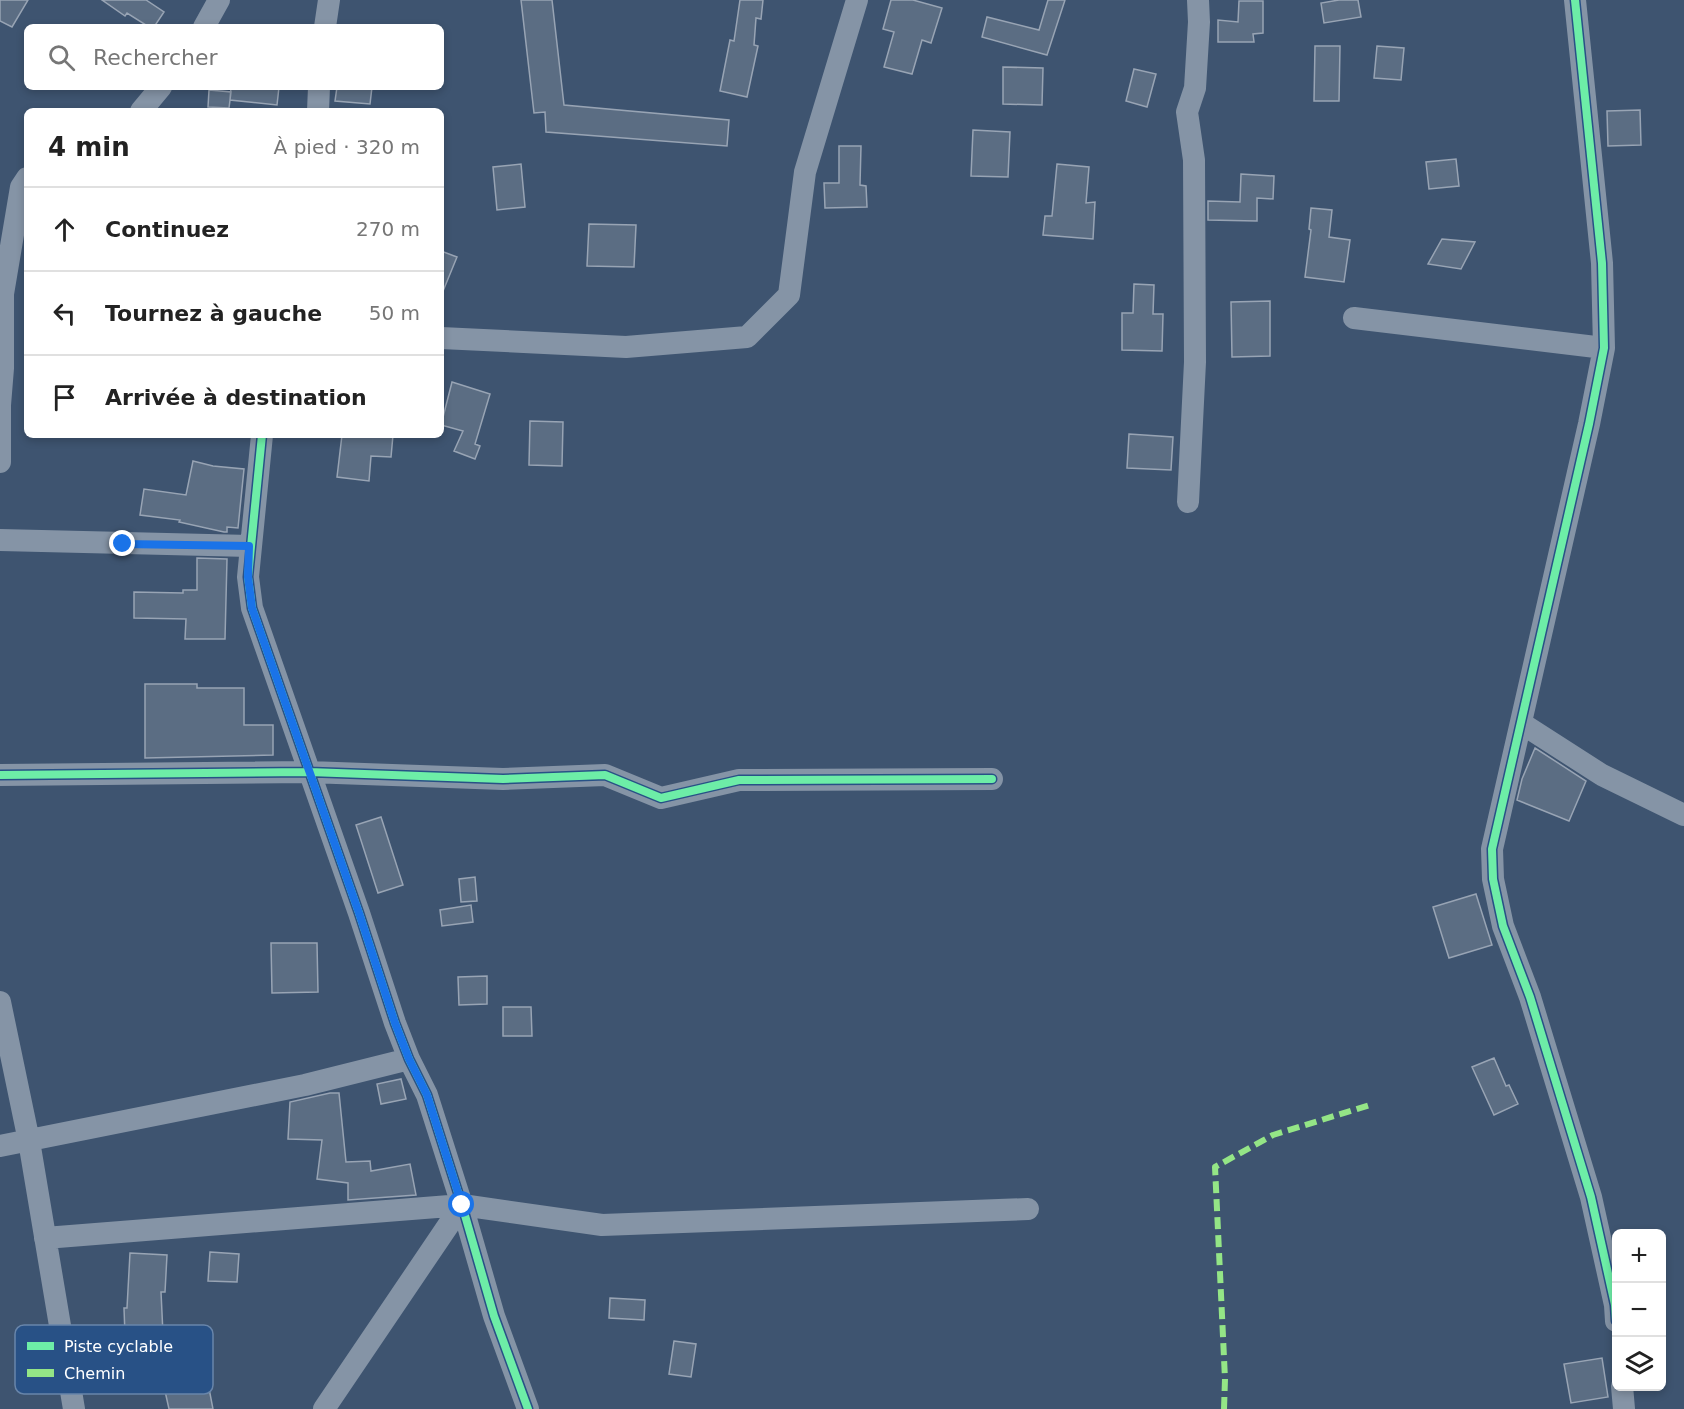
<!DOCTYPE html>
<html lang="fr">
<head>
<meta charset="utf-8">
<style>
	body { margin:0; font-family:"DejaVu Sans",sans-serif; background:#f2f2f2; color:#222 }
	.controls { position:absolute; right:18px; bottom:18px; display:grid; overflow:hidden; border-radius:9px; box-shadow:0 3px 9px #0003 }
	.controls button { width:54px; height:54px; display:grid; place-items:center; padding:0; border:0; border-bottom:2px solid #e0e0e0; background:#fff; color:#222; font:30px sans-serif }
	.stop { position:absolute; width:18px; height:18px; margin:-14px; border:4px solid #1a73e8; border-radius:50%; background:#fff }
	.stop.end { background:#1a73e8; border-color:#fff; box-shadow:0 2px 6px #0008 }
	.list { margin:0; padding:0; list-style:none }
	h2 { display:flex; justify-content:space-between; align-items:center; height:78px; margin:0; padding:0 24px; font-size:26px }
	h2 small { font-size:20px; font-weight:400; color:#767676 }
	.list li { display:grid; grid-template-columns:39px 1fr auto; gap:18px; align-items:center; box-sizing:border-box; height:84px; padding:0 24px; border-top:2px solid #e0e0e0 }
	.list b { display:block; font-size:22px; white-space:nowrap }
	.list em { font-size:20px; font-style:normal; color:#767676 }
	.icon { flex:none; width:33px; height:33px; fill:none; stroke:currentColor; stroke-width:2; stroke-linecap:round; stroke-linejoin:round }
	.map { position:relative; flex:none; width:1684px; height:1409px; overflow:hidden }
	.search { position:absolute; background:#fff; box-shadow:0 3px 9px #0003; left:24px; top:24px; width:420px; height:66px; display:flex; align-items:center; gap:15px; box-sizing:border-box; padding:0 21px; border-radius:9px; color:#767676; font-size:22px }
	.panel { position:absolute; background:#fff; box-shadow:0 3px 9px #0003; left:24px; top:108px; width:420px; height:330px; border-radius:9px }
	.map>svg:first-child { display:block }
	.building { fill:#5b6d83; stroke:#98a4b4; stroke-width:1.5 }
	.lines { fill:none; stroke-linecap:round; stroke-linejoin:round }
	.minor { stroke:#8594a6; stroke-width:22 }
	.quiet { stroke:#94e586; stroke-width:6; stroke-dasharray:12 6; stroke-linecap:butt }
	.cycleway-casing { stroke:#285186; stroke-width:11 }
	.cycleway { stroke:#6deda7; stroke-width:8 }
	.route { stroke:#1a73e8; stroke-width:8 }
	.key { fill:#285186; stroke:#6885aa; stroke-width:1.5 }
	.key-label { font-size:16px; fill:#fff }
</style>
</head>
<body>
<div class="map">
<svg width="1684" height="1409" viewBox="0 0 1684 1409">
	<rect width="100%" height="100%" fill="#3e5470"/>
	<!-- building -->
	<path class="building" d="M 0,0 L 28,0 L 12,27 L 0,21 Z
		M 102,0 L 146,0 L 164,12 L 154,27 L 149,27 L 127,13 L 125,16 Z
		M 521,0 L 552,0 L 564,105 L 729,120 L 727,146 L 546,132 L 545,112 L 534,113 Z
		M 740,0 L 763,0 L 761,19 L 756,18 L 754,45 L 758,46 L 747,97 L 720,91 L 730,40 L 734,41 Z
		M 891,0 L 913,0 L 942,8 L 931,43 L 922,40 L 912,74 L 884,67 L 894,32 L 883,29 Z
		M 1048,0 L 1065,0 L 1047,55 L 982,37 L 987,17 L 1039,30 Z
		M 1339,0 L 1358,0 L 1361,17 L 1324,23 L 1321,3 Z
		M 1239,1 L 1263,1 L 1263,33 L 1253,34 L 1254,42 L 1218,42 L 1218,20 L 1238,22 Z
		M 1315,46 L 1340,46 L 1339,101 L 1314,101 Z
		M 1377,46 L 1404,48 L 1401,80 L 1374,78 Z
		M 1003,67 L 1043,68 L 1042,105 L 1003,104 Z
		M 1134,69 L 1156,74 L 1147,107 L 1126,101 Z
		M 231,87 L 279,87 L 277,105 L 230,100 Z
		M 337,87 L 372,87 L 370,104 L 335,101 Z
		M 209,90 L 231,92 L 229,108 L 208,107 Z
		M 1640,110 L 1641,145 L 1608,146 L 1607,111 Z
		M 973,130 L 1010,132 L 1008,177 L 971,176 Z
		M 839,146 L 861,146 L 860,185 L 866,186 L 867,207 L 825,208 L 824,183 L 839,183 Z
		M 1456,159 L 1459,186 L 1429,189 L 1426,162 Z
		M 521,164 L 525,207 L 497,210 L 493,167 Z
		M 1057,164 L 1089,167 L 1086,203 L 1095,202 L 1093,239 L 1043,235 L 1045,216 L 1052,216 Z
		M 1241,174 L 1274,176 L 1273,199 L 1257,198 L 1257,221 L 1208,220 L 1208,201 L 1240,202 Z
		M 1311,208 L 1332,210 L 1329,237 L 1350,240 L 1344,282 L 1305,277 L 1311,230 L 1309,229 Z
		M 589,224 L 636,225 L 634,267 L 587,266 Z
		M 1442,239 L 1475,242 L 1461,269 L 1428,264 Z
		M 441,251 L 457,257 L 441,296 Z
		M 1134,284 L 1154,285 L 1153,314 L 1163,314 L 1162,351 L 1122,350 L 1122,313 L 1133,313 Z
		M 1270,301 L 1270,356 L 1232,357 L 1231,302 Z
		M 452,382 L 490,394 L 475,444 L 480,446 L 475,459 L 454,451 L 463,431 L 441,425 Z
		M 530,421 L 563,422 L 562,466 L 529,465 Z
		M 1129,434 L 1173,437 L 1171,470 L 1127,468 Z
		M 342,435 L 393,435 L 391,457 L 371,456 L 369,481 L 337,477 Z
		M 193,461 L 213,466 L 244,469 L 238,528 L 227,527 L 227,532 L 224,532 L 179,522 L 180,520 L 140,515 L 144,489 L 186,495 Z
		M 197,558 L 227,559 L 225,639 L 185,639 L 186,619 L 134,618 L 134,592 L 183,593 L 183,590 L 197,590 Z
		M 145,684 L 197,684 L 197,688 L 244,688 L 244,725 L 273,725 L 273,755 L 145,758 Z
		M 1535,748 L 1586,781 L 1569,821 L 1517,800 L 1522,779 Z
		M 381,817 L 403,885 L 378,893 L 356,825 Z
		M 475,877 L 477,901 L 461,902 L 459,879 Z
		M 1476,894 L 1492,945 L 1449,958 L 1433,907 Z
		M 471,905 L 473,922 L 442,926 L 440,910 Z
		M 271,943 L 317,943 L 318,992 L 272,993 Z
		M 487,976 L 487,1004 L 459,1005 L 458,977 Z
		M 503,1007 L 531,1007 L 532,1036 L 503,1036 Z
		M 1494,1058 L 1506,1086 L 1509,1085 L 1518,1104 L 1494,1115 L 1472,1067 Z
		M 401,1079 L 406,1099 L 381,1104 L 377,1084 Z
		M 330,1093 L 339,1093 L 346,1162 L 370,1161 L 371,1171 L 410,1164 L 416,1195 L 348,1200 L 348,1183 L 317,1179 L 322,1140 L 288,1139 L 290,1102 Z
		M 210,1252 L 239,1254 L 237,1282 L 208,1281 Z
		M 130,1253 L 167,1255 L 165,1292 L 161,1292 L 163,1334 L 125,1335 L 124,1308 L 127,1308 Z
		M 610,1298 L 645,1300 L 644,1320 L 609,1318 Z
		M 674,1341 L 696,1344 L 691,1377 L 669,1374 Z
		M 1602,1358 L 1608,1397 L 1571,1403 L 1564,1364 Z
		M 206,1373 L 213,1409 L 169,1409 L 163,1382 Z"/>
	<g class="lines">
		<!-- minor -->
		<path class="minor" d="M 1575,0 L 1602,263 L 1604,348 L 1589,424 L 1492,849 L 1493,879 L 1503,926 L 1530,997 L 1591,1197 L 1615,1305 L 1616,1321
			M 204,27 L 219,0
			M 325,27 L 329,0
			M 141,111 L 161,87
			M 318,111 L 319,87
			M 1354,318 L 1604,348
			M 441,338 L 626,347 L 747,337 L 789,295 L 805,172 L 857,0
			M 262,435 L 248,577 L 252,608 L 359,913 L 395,1023 L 409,1059 L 427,1095 L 462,1205 L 494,1316 L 528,1409
			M 0,462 L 0,405 L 3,368 L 3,294 L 21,187 L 27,178
			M 1188,502 L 1195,362 L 1194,160 L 1187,112 L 1195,88 L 1199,22 L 1198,0
			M 0,540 L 250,546
			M 1521,723 L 1602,775 L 1684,815
			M 0,775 L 309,772 L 503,779 L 605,775 L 661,798 L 739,780 L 992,779
			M 0,1002 L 29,1141 L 74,1409
			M 0,1146 L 305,1085 L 409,1059
			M 45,1238 L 462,1205 L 602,1225 L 1028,1209
			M 1622,1386 L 1624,1409
			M 324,1409 L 462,1205"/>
		<!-- quiet -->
		<path class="quiet" d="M 1224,1409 L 1225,1379 L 1215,1167 L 1273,1135 L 1373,1104"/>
		<!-- cycleway casing -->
		<g class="cycleway-casing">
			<path id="cycleway" d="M 1575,0 L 1602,263 L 1604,348 L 1589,424 L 1492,849 L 1493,879 L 1503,926 L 1530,997 L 1591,1197 L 1615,1305 L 1616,1321
				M 262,435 L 248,577 L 252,608 L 359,913 L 395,1023 L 409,1059 L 427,1095 L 462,1205 L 494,1316 L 528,1409
				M 0,775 L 309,772 L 503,779 L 605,775 L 661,798 L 739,780 L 992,779"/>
		</g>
		<!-- cycleway -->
		<use href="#cycleway" class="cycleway"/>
	</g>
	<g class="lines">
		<!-- route -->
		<path class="route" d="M 123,544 L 249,546 L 248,577 L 252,608 L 359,913 L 395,1023 L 409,1059 L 427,1095 L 462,1205"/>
	</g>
	<!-- legend -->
	<rect x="15" y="1325" width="198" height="69" rx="9" class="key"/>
	<rect x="27" y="1342" width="27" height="8" fill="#6deda7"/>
	<rect x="27" y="1369" width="27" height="8" fill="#94e586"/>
	<g class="key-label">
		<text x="64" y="1352">Piste cyclable</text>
		<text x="64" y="1379">Chemin</text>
	</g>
</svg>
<div class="controls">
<button>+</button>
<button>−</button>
<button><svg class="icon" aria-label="layers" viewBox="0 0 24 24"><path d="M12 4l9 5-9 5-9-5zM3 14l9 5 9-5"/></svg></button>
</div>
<div class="stop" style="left:462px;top:1205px"></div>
<div class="stop end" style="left:123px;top:544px"></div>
<div class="search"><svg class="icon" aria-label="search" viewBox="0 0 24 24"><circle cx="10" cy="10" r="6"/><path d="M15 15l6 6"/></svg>Rechercher</div>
<section class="panel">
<h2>4 min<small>À pied · 320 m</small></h2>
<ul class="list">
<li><svg class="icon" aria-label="ahead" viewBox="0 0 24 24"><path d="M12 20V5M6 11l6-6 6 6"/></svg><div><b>Continuez</b></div><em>270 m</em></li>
<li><svg class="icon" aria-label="left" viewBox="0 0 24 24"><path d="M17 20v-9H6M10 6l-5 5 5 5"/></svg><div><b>Tournez à gauche</b></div><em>50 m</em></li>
<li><svg class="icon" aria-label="arrive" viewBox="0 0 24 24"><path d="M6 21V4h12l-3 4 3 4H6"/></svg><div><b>Arrivée à destination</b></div></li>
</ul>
</section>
</div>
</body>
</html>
